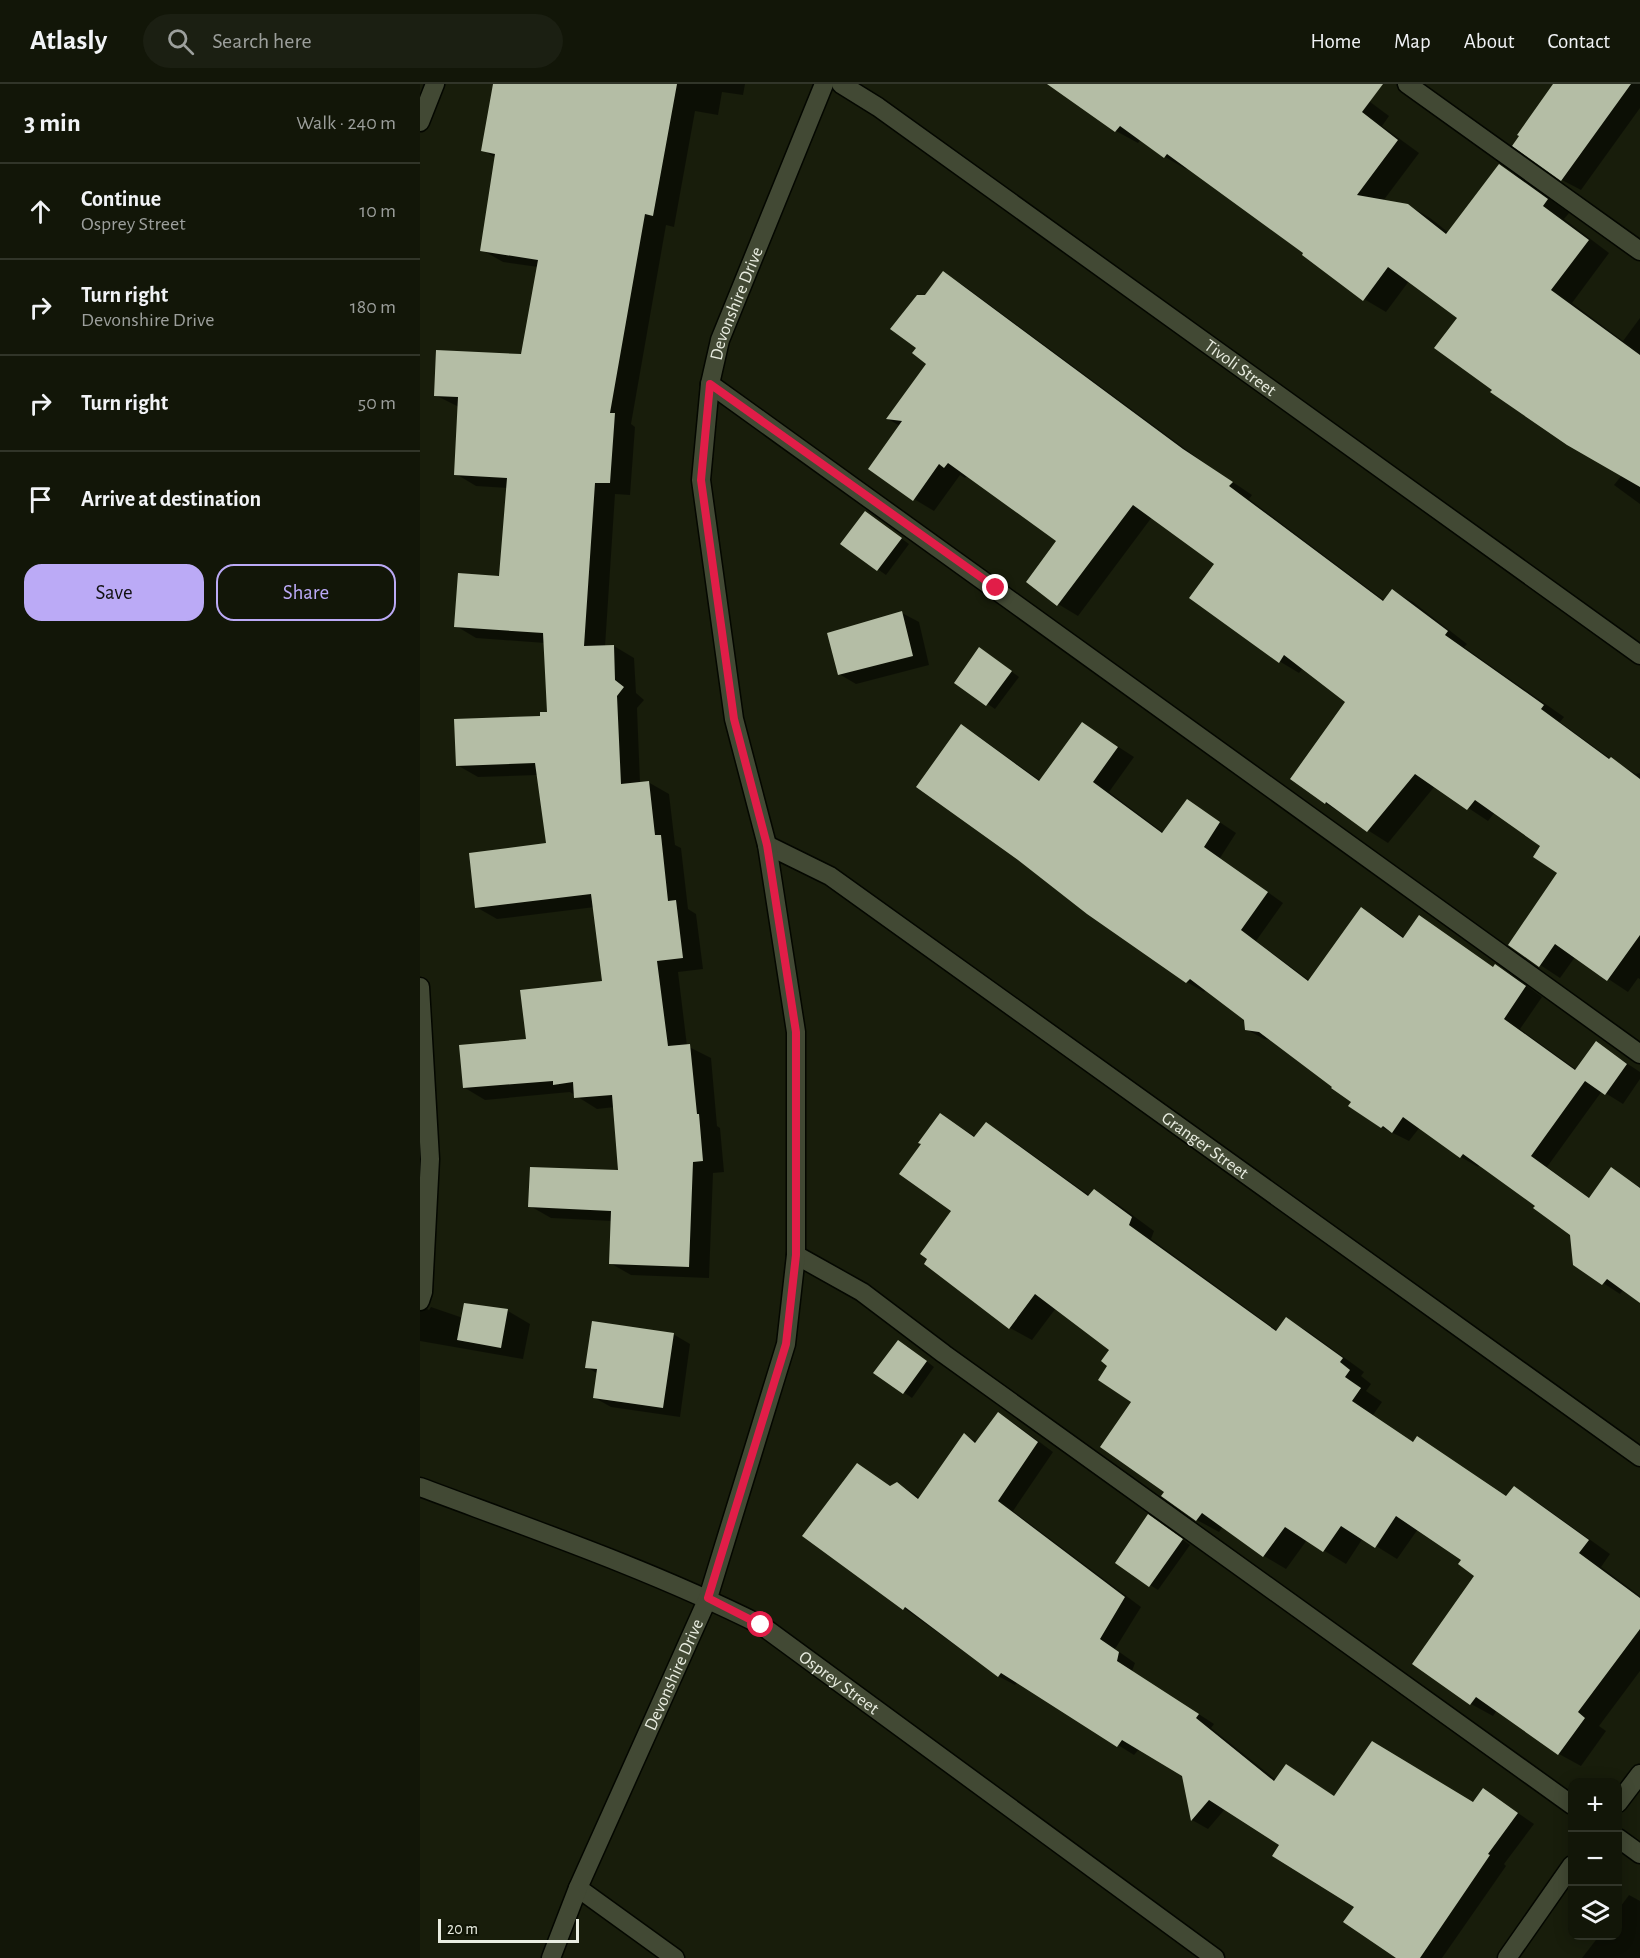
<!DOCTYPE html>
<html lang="en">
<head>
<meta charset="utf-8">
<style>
	body { margin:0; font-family:"Alegreya Sans",sans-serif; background:#1b1f12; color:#f1f3f6 }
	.controls { position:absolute; right:18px; bottom:18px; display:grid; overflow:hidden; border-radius:12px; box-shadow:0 3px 15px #0003 }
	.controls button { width:54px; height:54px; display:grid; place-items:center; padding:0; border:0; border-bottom:2px solid #313529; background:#121608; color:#f1f3f6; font:30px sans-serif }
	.scale { position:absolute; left:18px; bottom:15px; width:141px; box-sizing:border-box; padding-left:6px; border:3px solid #e9ede1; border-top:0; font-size:16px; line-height:21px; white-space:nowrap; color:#e9ede1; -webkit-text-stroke:4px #0f1404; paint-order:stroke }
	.stop { position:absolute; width:18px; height:18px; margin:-14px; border:4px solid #e11d48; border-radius:50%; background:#fff }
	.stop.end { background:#e11d48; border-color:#fff; box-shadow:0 2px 6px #0008 }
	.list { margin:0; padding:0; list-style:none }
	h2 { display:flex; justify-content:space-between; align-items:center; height:78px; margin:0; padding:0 24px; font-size:26px }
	h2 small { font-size:20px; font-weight:400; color:#9c9f9c }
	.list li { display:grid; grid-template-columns:39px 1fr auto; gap:18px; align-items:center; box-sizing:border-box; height:96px; padding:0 24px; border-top:2px solid #313529 }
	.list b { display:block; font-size:22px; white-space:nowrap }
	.list p { margin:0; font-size:20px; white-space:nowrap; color:#9c9f9c }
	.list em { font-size:20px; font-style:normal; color:#9c9f9c }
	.actions { display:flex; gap:12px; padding:18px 24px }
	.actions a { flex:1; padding:14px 0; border:2px solid #bbaaf6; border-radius:18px; text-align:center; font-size:21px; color:#bbaaf6 }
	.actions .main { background:#bbaaf6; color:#111 }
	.icon { flex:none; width:33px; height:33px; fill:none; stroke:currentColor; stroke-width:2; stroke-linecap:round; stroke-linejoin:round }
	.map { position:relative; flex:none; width:1220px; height:1874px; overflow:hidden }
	header { display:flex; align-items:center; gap:36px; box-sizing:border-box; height:84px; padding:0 30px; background:#121608; border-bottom:2px solid #313529 }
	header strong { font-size:28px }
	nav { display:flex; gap:33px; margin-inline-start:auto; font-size:21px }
	.search { width:420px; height:54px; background:#1b1f12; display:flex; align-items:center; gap:15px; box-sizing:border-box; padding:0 21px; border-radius:33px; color:#9c9f9c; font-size:22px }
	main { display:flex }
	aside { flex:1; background:#121608 }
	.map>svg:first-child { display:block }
	.shadow { fill:#0007 }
	.building { fill:#b4bda5 }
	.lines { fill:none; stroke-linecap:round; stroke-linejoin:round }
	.minor-casing { stroke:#040700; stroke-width:21 }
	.minor { stroke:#424934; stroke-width:18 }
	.route { stroke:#e11d48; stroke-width:8 }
	.labels { text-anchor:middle; stroke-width:6; stroke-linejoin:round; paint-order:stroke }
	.street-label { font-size:18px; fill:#e9ede1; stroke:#0f1404 }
</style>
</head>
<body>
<header>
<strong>Atlasly</strong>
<div class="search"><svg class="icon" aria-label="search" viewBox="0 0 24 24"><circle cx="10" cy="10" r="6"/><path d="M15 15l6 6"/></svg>Search here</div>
<nav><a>Home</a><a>Map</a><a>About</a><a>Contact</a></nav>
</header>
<main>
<aside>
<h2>3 min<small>Walk · 240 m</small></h2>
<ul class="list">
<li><svg class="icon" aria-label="ahead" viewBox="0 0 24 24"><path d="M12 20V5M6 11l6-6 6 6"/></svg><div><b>Continue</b><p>Osprey Street</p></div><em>10 m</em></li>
<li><svg class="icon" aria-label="right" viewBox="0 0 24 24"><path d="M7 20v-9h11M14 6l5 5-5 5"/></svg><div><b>Turn right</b><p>Devonshire Drive</p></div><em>180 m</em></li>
<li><svg class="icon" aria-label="right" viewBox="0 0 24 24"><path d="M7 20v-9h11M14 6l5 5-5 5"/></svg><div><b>Turn right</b></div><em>50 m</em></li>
<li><svg class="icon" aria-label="arrive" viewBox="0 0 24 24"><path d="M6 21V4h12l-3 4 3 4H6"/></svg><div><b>Arrive at destination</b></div></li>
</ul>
<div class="actions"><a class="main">Save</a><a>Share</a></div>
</aside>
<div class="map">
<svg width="1220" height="1874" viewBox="0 0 1220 1874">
	<rect width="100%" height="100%" fill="#181d0b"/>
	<!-- shadow -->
	<path class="shadow" d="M 74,0 L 325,0 L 323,11 L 302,8 L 298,31 L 275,27 L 254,143 L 246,141 L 211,340 L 215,343 L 210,411 L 195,410 L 185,563 L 194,562 L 214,574 L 216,609 L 224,616 L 217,624 L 220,699 L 228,698 L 249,710 L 255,761 L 261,764 L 268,825 L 276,830 L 283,885 L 258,888 L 267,962 L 291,974 L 297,1042 L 300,1044 L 304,1088 L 293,1089 L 289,1194 L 211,1191 L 190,1179 L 192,1137 L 131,1134 L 110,1122 L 200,1088 L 195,1023 L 177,1025 L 150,1008 L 65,1016 L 45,1004 L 184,898 L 175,823 L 77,835 L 56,823 L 127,761 L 118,691 L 58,693 L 37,681 L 129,629 L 125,559 L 56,554 L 36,542 L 81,494 L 88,404 L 56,402 L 36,390 L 39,323 L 15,311 L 103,272 L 118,183 L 83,178 L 62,166 L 76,74 L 63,66 Z
		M 638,0 L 926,0 L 969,32 L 962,42 L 999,69 L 963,117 L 988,121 L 1010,134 L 1029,149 L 1079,82 L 1101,94 L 1149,129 L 1144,135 L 1189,169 L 1152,219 L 1203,257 L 1220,234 L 1220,420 L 1194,401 L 1202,391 L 1039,233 L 989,197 L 966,228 L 944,215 L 884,170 L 885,169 L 768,83 L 766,85 L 745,73 L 721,55 L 718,59 L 696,47 L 649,14 Z
		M 1135,0 L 1220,0 L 1220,24 L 1161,106 L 1142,96 L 1094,61 Z
		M 523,189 L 543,201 L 783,378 L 832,411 L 829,415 L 965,517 L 973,507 L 993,518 L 1047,560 L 1044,563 L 1144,633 L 1140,638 L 1191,675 L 1216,690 L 1220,689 L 1220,895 L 1218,894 L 1208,908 L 1155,873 L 1140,894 L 1090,861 L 1139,789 L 1123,762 L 1075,728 L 1068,737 L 1015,702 L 968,759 L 905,719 L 927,617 L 883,584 L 879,589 L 859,577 L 796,479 L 732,433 L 658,532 L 638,520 L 608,498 L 639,457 L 548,391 L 545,394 L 540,391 L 514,427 L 494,415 L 480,342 L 468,335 L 508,279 L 498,264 L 506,213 Z
		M 446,429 L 489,460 L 466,491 L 422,460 Z
		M 482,529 L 499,538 L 509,581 L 436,600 L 419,590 Z
		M 568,570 L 599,593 L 575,625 L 536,598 Z
		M 663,640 L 714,673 L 689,708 L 744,749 L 768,717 L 816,749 L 800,774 L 863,819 L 836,857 L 890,897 L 942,825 L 959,835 L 985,854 L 1000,833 L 1074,884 L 1076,882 L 1092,891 L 1122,913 L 1100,945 L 1157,986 L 1176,959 L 1220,988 L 1220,995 L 1203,1020 L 1182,1007 L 1127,1083 L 1171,1115 L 1191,1085 L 1220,1103 L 1220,1182 L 1200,1210 L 1154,1180 L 1152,1150 L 1117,1121 L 1060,1080 L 1058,1083 L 1041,1073 L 1000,1043 L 989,1057 L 961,1043 L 915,1002 L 852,956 L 844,955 L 826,945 L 825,935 L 786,905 L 784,908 L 767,898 L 668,829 L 541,642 L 558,652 L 621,697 Z
		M 520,1031 L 556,1053 L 566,1040 L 588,1053 L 670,1112 L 674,1107 L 696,1119 L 734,1147 L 731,1155 L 858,1247 L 867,1235 L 889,1248 L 944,1288 L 941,1292 L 951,1300 L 946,1307 L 962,1318 L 953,1331 L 994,1359 L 1019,1367 L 1088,1413 L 1094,1404 L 1116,1417 L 1190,1470 L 1181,1483 L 1220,1512 L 1220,1587 L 1179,1642 L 1186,1647 L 1161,1682 L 1139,1670 L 1077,1626 L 1073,1632 L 1051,1620 L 1056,1491 L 1043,1475 L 998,1445 L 977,1475 L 943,1454 L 926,1480 L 887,1456 L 866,1485 L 844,1472 L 803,1442 L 799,1448 L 777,1436 L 746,1407 L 713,1318 L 690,1281 L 691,1266 L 636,1224 L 612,1256 L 590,1244 L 503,1060 Z
		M 0,1221 L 9,1226 L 11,1223 L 43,1234 L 88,1227 L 110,1240 L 103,1275 L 0,1257 Z
		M 253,1250 L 270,1260 L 260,1333 L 191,1323 L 175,1314 L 178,1290 L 167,1283 Z
		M 487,1262 L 514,1283 L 492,1314 L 455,1288 Z
		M 578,1330 L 594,1339 L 633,1368 L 593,1427 L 721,1523 L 695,1565 L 715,1579 L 712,1587 L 794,1640 L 791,1644 L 856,1696 L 915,1713 L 1053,1720 L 1064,1706 L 1114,1740 L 1084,1780 L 1086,1782 L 1022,1874 L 979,1874 L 936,1822 L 861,1761 L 805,1725 L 788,1745 L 772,1736 L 763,1691 L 719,1665 L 714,1671 L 597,1598 L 595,1601 L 578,1592 L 384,1452 L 437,1381 L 471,1403 L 477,1399 L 500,1414 L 544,1351 L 557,1358 Z
		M 737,1437 L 770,1461 L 738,1506 L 730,1501 Z
		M 1209,1811 L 1220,1817 L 1220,1874 L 1162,1874 L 1179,1852 L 1198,1852 L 1198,1826 Z"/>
	<!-- building -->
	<path class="building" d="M 73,0 L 257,0 L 233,132 L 225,130 L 190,329 L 195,329 L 190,399 L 175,399 L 164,562 L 194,561 L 195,596 L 204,603 L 197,612 L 201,700 L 229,697 L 235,751 L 241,751 L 248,817 L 256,816 L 263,874 L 237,877 L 248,962 L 270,960 L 277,1030 L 279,1030 L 283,1077 L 273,1078 L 269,1183 L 189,1180 L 191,1127 L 108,1123 L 110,1083 L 198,1086 L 192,1011 L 154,1014 L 153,998 L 133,1001 L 133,997 L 43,1004 L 39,961 L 106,955 L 100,906 L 182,897 L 171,810 L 55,824 L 49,769 L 126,759 L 115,679 L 36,682 L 34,635 L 120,632 L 120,628 L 127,628 L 123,549 L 34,543 L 38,489 L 79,492 L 87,394 L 34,391 L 38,313 L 14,312 L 16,266 L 101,270 L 118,176 L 60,167 L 75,70 L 61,67 Z
		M 627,0 L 963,0 L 942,28 L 978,56 L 937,111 L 988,120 L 1026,150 L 1079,80 L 1128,115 L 1123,122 L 1169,156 L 1131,206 L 1220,271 L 1220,403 L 1147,361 L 1070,308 L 1072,306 L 1014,264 L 1037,234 L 968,183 L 943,217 L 882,171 L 883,169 L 747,70 L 744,74 L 700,42 L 695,48 Z
		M 1133,0 L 1211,0 L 1141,97 L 1092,62 L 1099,52 L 1097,51 Z
		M 523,187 L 763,365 L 813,398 L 809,402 L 963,517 L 972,505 L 1028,547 L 1025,551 L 1124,621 L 1121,625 L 1189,675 L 1191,673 L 1220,695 L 1220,851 L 1187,897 L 1135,860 L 1119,883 L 1088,861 L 1137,789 L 1113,773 L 1120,762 L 1055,716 L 1047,726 L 995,690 L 947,748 L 906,718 L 905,720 L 870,695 L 925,618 L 864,571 L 859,579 L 769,514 L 794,480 L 713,421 L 637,522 L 606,498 L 636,457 L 528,379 L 524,384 L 519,380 L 493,417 L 448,385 L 482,337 L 466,335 L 506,280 L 492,269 L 496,264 L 470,245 L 497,211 L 505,211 Z
		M 445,427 L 482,454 L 457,487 L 420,460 Z
		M 482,527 L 493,572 L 418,591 L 407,549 Z
		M 559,563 L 592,587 L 566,622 L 534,599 Z
		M 662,638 L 698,663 L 673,698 L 742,749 L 767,715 L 800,738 L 784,763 L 848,808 L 821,846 L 888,897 L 941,823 L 983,854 L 999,831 L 1073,883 L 1075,880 L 1106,902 L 1084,935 L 1155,986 L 1176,957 L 1207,980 L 1185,1011 L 1165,997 L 1111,1072 L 1169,1114 L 1191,1083 L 1220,1104 L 1220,1219 L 1187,1195 L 1182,1201 L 1153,1181 L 1150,1151 L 1113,1124 L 1115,1122 L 1043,1070 L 1040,1074 L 983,1033 L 972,1049 L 963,1042 L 961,1044 L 928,1022 L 931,1018 L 911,1004 L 912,1003 L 839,948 L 825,946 L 824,936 L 770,895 L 766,899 L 667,830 L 598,776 L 496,703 L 541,640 L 619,697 Z
		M 520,1029 L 554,1053 L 566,1038 L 668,1112 L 674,1105 L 712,1133 L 709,1141 L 856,1247 L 866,1233 L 923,1274 L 920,1278 L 930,1286 L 925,1293 L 941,1304 L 932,1317 L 993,1358 L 997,1352 L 1086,1412 L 1094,1402 L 1169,1456 L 1159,1469 L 1220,1514 L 1220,1545 L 1158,1628 L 1165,1634 L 1138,1671 L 1056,1613 L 1050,1621 L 992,1580 L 1054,1492 L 1038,1480 L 1041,1476 L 976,1432 L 955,1464 L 921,1442 L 903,1468 L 865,1443 L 843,1473 L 782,1429 L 776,1437 L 741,1412 L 744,1408 L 680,1363 L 711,1318 L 678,1296 L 687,1282 L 681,1277 L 689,1266 L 615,1210 L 589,1245 L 504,1180 L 507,1175 L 500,1170 L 531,1127 L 479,1090 L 501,1060 L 498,1059 Z
		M 44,1219 L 88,1225 L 81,1264 L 37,1256 Z
		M 172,1237 L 254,1249 L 243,1324 L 173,1314 L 177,1285 L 165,1284 Z
		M 478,1256 L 507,1277 L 483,1310 L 453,1289 Z
		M 578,1328 L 618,1358 L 578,1417 L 705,1513 L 680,1555 L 699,1568 L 697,1577 L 779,1630 L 776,1634 L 854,1697 L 866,1680 L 914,1712 L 952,1657 L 1053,1718 L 1063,1704 L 1098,1729 L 1068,1770 L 1070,1771 L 1000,1874 L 976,1874 L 923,1838 L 934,1823 L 852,1772 L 859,1761 L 789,1716 L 771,1737 L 762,1692 L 702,1656 L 697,1663 L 581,1589 L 578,1593 L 485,1523 L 483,1526 L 382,1452 L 437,1379 L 470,1402 L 477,1398 L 498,1415 L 544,1349 L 555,1359 Z
		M 728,1430 L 763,1455 L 729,1503 L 695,1479 Z"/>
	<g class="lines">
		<!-- minor casing -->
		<g class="minor-casing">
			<g id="minor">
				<path id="s1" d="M 421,0 L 458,23 L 1220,571"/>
				<path d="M 987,0 L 1220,167"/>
				<path d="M 0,38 L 15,0"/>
				<path d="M 290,300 L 1220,970"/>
				<path id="s2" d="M 347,761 L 410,792 L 1220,1373"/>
				<path d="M 0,903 L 10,1075 L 3,1208 L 0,1217"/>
				<path d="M 376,1171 L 442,1208 L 524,1270 L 1152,1721"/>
				<path id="s3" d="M 0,1403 C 115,1446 231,1486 341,1541 L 795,1874"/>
				<path d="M 1198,1719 L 1220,1690"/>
				<path d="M 1198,1754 L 1220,1770"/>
				<path d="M 158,1804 L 255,1874"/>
				<path id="s4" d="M 131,1874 L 158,1804 L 288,1514 L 366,1260 L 376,1171 L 376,948 L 347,761 L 314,635 L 281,396 L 290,300 L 300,256 L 404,0"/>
				<path d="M 1087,1874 L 1152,1781"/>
			</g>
		</g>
		<!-- minor -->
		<use href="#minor" class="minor"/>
	</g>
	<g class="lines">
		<!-- route -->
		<path class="route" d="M 341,1541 L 288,1514 L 366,1260 L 376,1171 L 376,948 L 347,761 L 314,635 L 281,396 L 290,300 L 576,504"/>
	</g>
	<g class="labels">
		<!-- street labels -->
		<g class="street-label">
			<text dy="6" stroke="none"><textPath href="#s4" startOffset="1713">Devonshire Drive</textPath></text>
			<text dy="6" stroke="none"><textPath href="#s1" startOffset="490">Tivoli Street</textPath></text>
			<text dy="6" stroke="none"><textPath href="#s2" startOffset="532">Granger Street</textPath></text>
			<text dy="6" stroke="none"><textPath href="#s4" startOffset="309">Devonshire Drive</textPath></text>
			<text dy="6" stroke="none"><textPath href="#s3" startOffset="465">Osprey Street</textPath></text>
		</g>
	</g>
</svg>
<div class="controls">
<button>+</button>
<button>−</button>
<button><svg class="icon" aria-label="layers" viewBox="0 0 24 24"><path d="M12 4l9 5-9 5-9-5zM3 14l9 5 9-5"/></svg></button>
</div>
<div class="scale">20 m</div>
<div class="stop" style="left:341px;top:1541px"></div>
<div class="stop end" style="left:576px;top:504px"></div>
</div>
</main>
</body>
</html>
